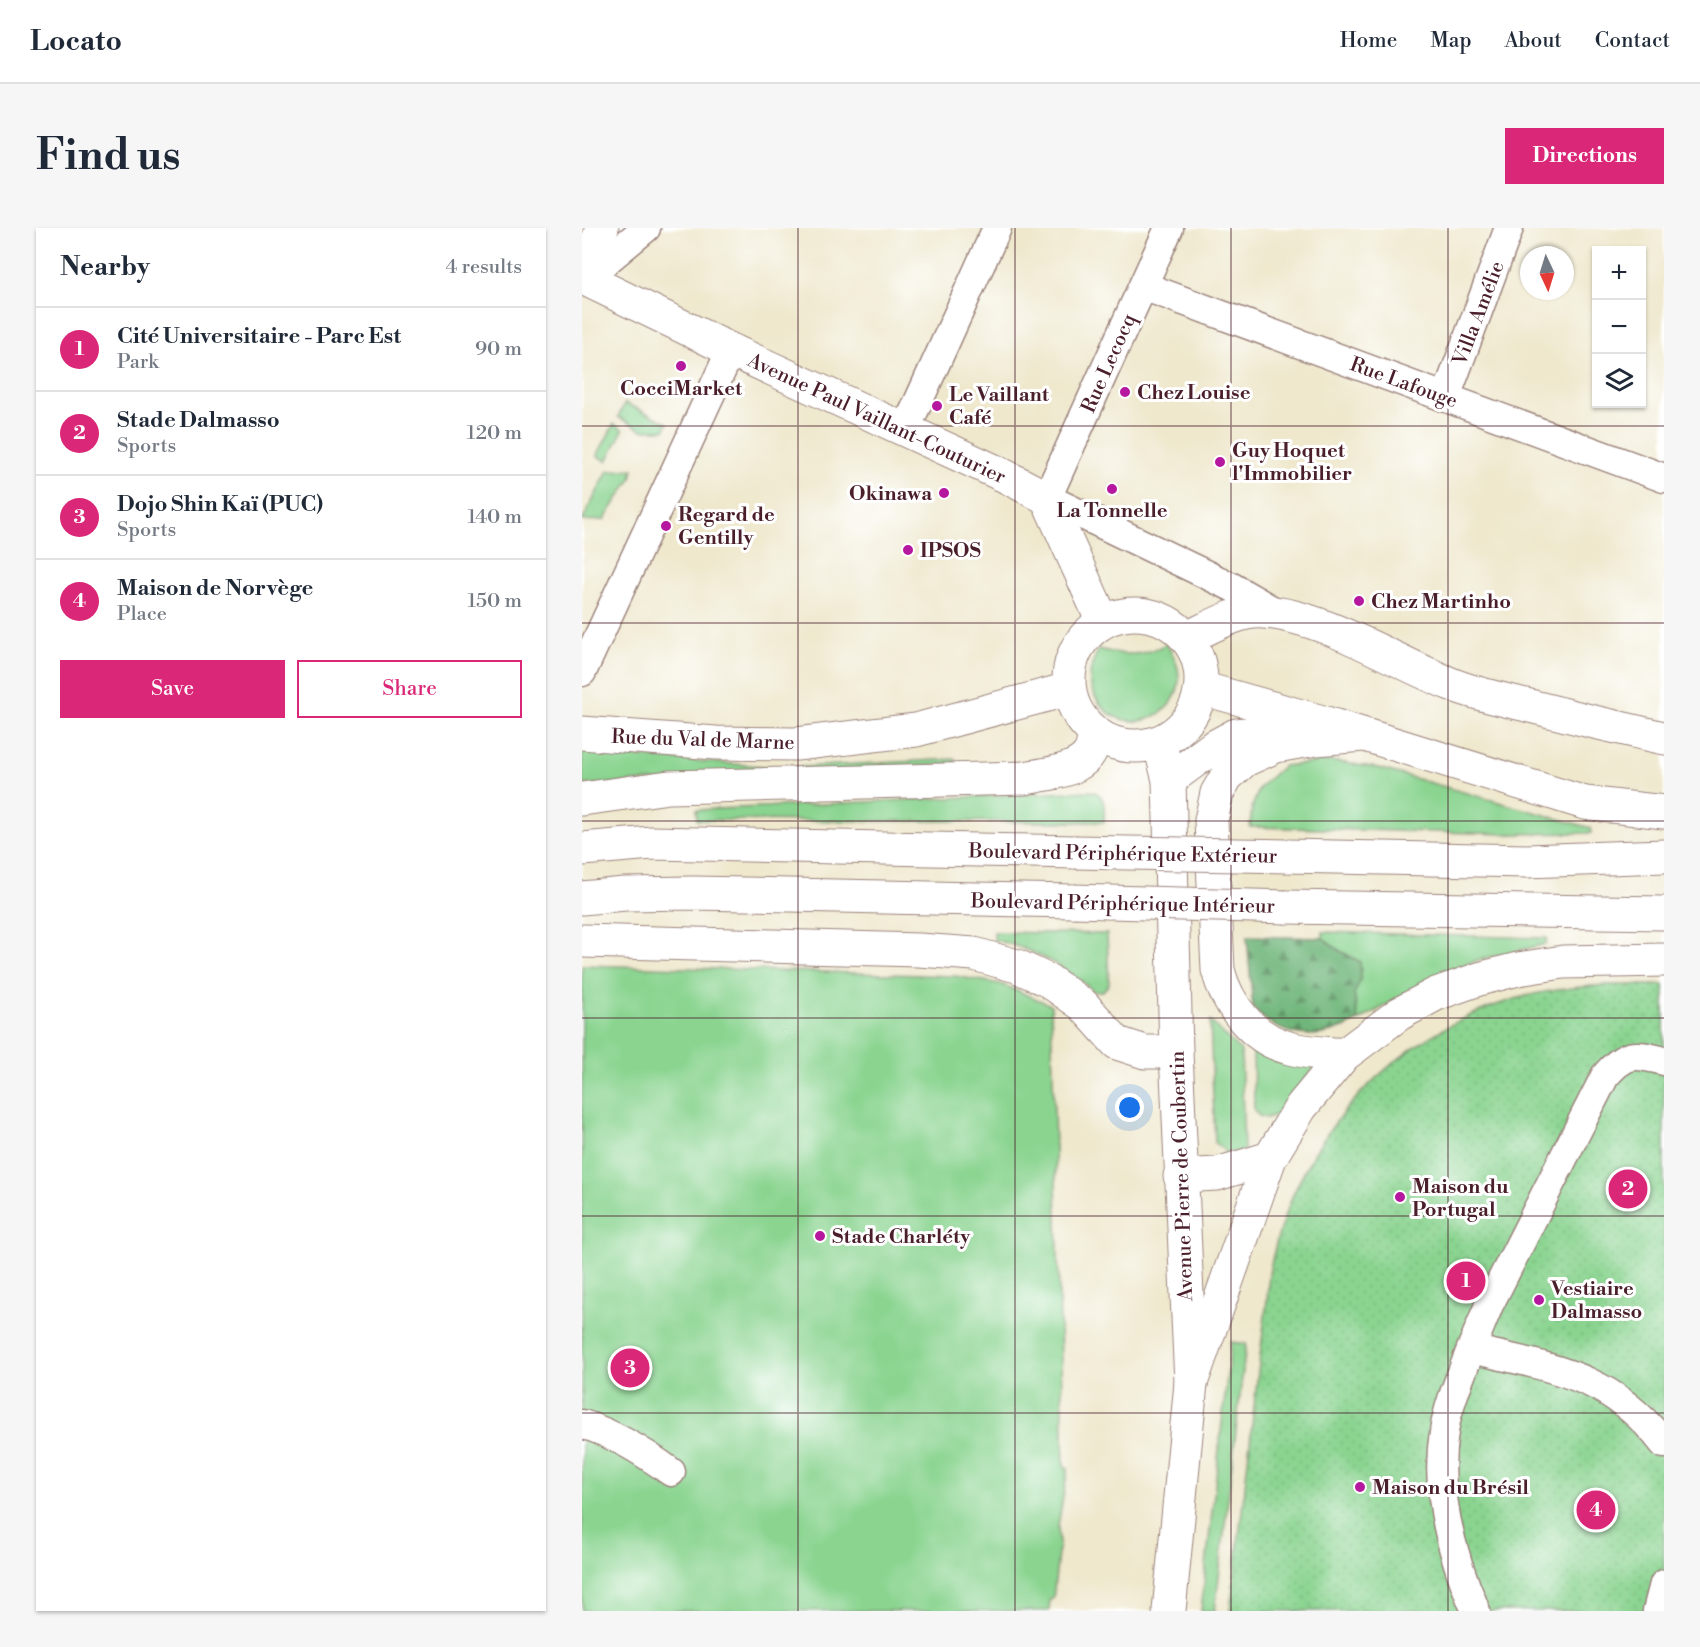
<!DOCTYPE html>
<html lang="en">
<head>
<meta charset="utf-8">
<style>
	body { margin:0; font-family:"Libre Bodoni",serif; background:#f6f6f7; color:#1f2937 }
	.controls { position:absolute; right:18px; top:18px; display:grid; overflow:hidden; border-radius:0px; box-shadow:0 2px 4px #0004 }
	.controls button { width:54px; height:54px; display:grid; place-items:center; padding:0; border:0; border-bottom:2px solid #e0e1e3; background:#fff; color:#1f2937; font:30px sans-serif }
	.compass { position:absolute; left:938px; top:18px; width:54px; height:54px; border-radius:50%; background:#fff; box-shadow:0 2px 4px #0004; rotate:176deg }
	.you { position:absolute; left:548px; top:880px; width:21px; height:21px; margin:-15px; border:4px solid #fff; border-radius:50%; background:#1a73e8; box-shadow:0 0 0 9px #1a73e833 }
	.badge { display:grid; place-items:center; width:39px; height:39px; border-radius:50%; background:#db2777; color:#fff; font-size:20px; font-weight:700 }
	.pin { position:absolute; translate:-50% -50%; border:3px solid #fff; box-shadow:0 2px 6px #0006 }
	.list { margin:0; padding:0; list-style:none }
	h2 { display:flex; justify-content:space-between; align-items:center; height:78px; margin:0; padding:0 24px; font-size:26px }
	h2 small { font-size:20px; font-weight:400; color:#747a83 }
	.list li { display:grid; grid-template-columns:39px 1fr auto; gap:18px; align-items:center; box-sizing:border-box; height:84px; padding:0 24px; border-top:2px solid #e0e1e3 }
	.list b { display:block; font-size:22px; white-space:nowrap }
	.list p { margin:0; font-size:20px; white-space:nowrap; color:#747a83 }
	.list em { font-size:20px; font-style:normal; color:#747a83 }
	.actions { display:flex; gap:12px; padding:18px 24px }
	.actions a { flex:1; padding:14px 0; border:2px solid #db2777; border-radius:0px; text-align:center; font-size:21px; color:#db2777 }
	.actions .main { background:#db2777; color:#fff }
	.icon { flex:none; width:33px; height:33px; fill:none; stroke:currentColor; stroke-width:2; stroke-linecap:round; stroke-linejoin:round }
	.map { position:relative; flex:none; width:1082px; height:1383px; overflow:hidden; border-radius:0px }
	header { display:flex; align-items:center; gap:36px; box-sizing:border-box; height:84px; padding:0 30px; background:#fff; border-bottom:2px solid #e0e1e3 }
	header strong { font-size:28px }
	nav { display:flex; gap:33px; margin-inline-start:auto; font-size:21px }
	.intro { display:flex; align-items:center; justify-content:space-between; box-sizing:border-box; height:144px; padding:0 36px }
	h1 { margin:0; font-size:42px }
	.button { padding:15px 27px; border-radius:0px; background:#db2777; color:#fff; font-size:21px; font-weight:700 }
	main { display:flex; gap:36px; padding:0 36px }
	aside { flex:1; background:#fff; border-radius:0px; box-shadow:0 2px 4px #0004 }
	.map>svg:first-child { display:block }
	.green { fill:#8ad490; stroke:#6a7a5e; stroke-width:1.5 }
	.forest { fill:url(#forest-firs); stroke:#5c6a52; stroke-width:1.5 }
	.park { fill:url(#park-dots); stroke:#6a7a5e; stroke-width:1.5 }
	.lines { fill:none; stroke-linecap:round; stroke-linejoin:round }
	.minor-casing { stroke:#9c847c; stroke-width:31 }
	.major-casing { stroke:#9c847c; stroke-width:35 }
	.highway-casing { stroke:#9c847c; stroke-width:35 }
	.minor { stroke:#fff; stroke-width:28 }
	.major { stroke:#fff; stroke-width:33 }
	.highway { stroke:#fff; stroke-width:33 }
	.highway-bridge-casing { stroke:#9c847c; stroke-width:35; stroke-linecap:butt }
	.highway-bridge { stroke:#fff; stroke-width:33 }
	.grid { fill:none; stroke:#4a1f2b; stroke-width:1.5; stroke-opacity:0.55 }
	.poi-dot { fill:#b5179e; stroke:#fff; stroke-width:2 }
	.labels { text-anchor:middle; stroke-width:6; stroke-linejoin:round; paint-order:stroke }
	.street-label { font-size:20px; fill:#4a1f2b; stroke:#fff }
	.poi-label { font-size:20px; font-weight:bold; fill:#4a1f2b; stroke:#fff; text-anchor:start }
</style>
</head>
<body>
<header>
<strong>Locato</strong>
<nav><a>Home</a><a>Map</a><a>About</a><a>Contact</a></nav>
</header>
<div class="intro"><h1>Find us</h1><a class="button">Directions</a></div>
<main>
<aside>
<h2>Nearby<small>4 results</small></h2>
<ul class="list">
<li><span class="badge">1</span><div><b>Cité Universitaire - Parc Est</b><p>Park</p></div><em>90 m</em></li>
<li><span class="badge">2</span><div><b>Stade Dalmasso</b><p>Sports</p></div><em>120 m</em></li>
<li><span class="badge">3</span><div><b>Dojo Shin Kaï (PUC)</b><p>Sports</p></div><em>140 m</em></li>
<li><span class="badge">4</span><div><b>Maison de Norvège</b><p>Place</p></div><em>150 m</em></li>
</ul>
<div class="actions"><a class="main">Save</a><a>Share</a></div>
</aside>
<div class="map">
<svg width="1082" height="1383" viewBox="0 0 1082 1383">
	<defs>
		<pattern id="forest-firs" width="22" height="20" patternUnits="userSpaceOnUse" patternTransform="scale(1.5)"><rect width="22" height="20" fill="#6fb67a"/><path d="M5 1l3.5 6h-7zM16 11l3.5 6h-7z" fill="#5d9364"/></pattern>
		<pattern id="park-dots" width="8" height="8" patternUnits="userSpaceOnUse" patternTransform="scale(1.5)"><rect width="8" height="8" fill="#8ad490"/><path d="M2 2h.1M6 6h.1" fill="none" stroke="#79b67c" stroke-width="1.8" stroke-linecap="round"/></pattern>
	</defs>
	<rect width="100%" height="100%" fill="#fff"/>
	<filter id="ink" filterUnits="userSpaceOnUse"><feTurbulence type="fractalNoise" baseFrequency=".0167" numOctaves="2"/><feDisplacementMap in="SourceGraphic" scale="12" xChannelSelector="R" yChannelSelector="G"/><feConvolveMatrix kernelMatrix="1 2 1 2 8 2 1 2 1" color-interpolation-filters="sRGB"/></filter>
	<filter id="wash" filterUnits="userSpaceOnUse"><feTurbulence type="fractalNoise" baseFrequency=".008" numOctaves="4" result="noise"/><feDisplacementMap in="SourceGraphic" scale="24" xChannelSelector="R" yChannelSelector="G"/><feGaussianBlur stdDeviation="1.35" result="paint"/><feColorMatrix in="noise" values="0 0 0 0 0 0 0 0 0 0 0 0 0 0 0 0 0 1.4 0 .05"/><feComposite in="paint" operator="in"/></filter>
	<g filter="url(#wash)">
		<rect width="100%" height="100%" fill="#efe8cd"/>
		<!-- green -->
		<path class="green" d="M 43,175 L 86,195 L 82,202 L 60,202 L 36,189 Z
			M 32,196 L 41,202 L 25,233 L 15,228 Z
			M 51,241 L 49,251 L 22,292 L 0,293 L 26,243 Z
			M 584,416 C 629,476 545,523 514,470 C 504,453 508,437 517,421 C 542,428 562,429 584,416 Z
			M 0,524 L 201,540 L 373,531 L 373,536 L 0,557 Z
			M 749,533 L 796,540 L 1009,600 L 1009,605 L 927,606 L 668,599 L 670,579 L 678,559 L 701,538 Z
			M 508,563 C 525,565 522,580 522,594 L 115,592 L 114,582 Z
			M 412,704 L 525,706 L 527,756 L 521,763 L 513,764 C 483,739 450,720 412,712 Z
			M 741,704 L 965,710 L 964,716 L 896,732 L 860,746 L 776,793 L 772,766 L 779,750 L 778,734 L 758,723 L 741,710 Z
			M 0,737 L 373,748 L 419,756 L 469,777 L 482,1238 L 486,1240 L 476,1298 L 477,1317 L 471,1371 L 468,1371 L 467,1383 L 0,1383 Z
			M 628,793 L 659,823 L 662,922 L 656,925 L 644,924 L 633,915 Z
			M 671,816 L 737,834 L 694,887 L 684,890 L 677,888 L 672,882 Z
			M 649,1114 L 664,1116 L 633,1383 L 619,1383 Z"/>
		<!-- forest -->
		<path class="forest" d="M 665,708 L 741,710 L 758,723 L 778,734 L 779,750 L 772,766 L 776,793 C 738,814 703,813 671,781 Z"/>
		<!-- park -->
		<path class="park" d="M 1025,757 L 1082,757 L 1082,1383 L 648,1383 C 658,1303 667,1224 676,1144 C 679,1120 682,1096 685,1072 C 686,1060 686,1047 689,1036 C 717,905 814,802 944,768 C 971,761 998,759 1025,757 Z"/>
	</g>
	<g filter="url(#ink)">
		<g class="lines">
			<!-- minor casing -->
			<g class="minor-casing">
				<path id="minor" d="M 587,0 L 465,270 L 650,359 L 695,385
					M 0,53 L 64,0
					M 561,58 L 1082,250
					M 864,169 L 927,0
					M 323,203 L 415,0
					M 0,444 L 149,122
					M 889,1121 L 907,1077 L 1023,848 C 1044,824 1052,825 1082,833
					M 0,1196 C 33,1206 62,1224 89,1244
					M 894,1383 C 870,1328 852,1264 862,1204 C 866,1176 879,1148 889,1121 C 969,1140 1029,1146 1082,1216
					M 1075,1383 L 1082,1356"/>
			</g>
			<!-- major casing -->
			<g class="major-casing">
				<path id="major" d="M 20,0 L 3,51 L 149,122 L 421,247 L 465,270 L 521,394
					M487 452a66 66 0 1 1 132 0a66 66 0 1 1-132 0Z
					M 605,410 C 629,399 656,382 682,384 C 742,388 813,434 869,456 C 893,466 919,471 944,477 C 990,489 1036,500 1082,510
					M 0,505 L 134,515 L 214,516 L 334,502 L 487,461
					M 577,514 L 587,552 L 594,824 L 609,1155 L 587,1383"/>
			</g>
			<!-- highway casing -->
			<g class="highway-casing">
				<path id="highway" d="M 619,460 L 744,495 L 1003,575 L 1082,584
					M 587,552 L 630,520 L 654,507 L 704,500
					M 0,571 L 87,559 L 442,550 C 471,545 517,542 511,503
					M 0,621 L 70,615 L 493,624
					M 705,628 L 945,633 L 1082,628
					M 0,670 L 43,666 L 112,665 L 492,673
					M 704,679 L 1082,685
					M 0,713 L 337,722 L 392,726 L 435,738 L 467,753 L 501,777 L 535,815 L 563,824 L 594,824
					M 762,827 C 745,825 725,825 707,820 C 671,811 645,777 636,742 L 629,592 L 635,565 L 645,548 L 663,532 L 694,518 L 734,511 L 781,507
					M 598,948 L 635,946 L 688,930
					M 609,1155 L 688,930 L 719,879 L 762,827 L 817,786 L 854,766 L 897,751 L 936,741 L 981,734 L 1082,732"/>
			</g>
			<!-- minor -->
			<use href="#minor" class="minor"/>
			<!-- major -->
			<use href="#major" class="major"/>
			<!-- highway -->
			<use href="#highway" class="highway"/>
			<!-- highway-bridge casing -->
			<g class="highway-bridge-casing">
				<path id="highway-bridge" d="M 493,624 L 705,628
					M 492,673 L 704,679"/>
			</g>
			<!-- highway-bridge -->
			<use href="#highway-bridge" class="highway-bridge"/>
		</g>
	</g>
	<!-- grid -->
	<path class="grid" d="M 216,0 L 216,1383M 433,0 L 433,1383M 649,0 L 649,1383M 866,0 L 866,1383M 0,198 L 1082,198M 0,395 L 1082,395M 0,593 L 1082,593M 0,790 L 1082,790M 0,988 L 1082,988M 0,1185 L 1082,1185"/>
	<!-- markers -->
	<g class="poi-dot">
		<circle cx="99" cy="138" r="6"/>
		<circle cx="543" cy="164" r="6"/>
		<circle cx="355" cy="178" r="6"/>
		<circle cx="638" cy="234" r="6"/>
		<circle cx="530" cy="261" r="6"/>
		<circle cx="362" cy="265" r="6"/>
		<circle cx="84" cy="298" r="6"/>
		<circle cx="326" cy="322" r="6"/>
		<circle cx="777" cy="373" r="6"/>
		<circle cx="818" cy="969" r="6"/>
		<circle cx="238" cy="1008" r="6"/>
		<circle cx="957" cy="1072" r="6"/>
		<circle cx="778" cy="1259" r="6"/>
	</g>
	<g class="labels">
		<!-- street labels -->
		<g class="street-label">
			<text transform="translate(896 85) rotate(-69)" y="7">Villa Amélie</text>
			<text transform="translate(526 135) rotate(-66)" y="7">Rue Lecocq</text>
			<text transform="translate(822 154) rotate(20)" y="7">Rue Lafouge</text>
			<text transform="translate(295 190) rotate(25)" y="7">Avenue Paul Vaillant-Couturier</text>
			<text transform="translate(121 511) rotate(2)" y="7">Rue du Val de Marne</text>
			<text transform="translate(541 625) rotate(1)" y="7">Boulevard Périphérique Extérieur</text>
			<text transform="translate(541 675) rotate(1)" y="7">Boulevard Périphérique Intérieur</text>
			<text transform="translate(599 948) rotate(-92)" y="7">Avenue Pierre de Coubertin</text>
		</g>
		<!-- poi labels -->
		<g class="poi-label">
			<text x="99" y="167" text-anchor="middle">CocciMarket</text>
			<text x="555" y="171">Chez Louise</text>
			<text x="367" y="173">Le Vaillant<tspan x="367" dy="23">Café</tspan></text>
			<text x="650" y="229">Guy Hoquet<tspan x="650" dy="23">l'Immobilier</tspan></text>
			<text x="350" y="272" text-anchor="end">Okinawa</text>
			<text x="530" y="289" text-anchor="middle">La Tonnelle</text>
			<text x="96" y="293">Regard de<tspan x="96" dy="23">Gentilly</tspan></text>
			<text x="338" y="329">IPSOS</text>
			<text x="789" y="380">Chez Martinho</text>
			<text x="830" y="965">Maison du<tspan x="830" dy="23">Portugal</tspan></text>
			<text x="250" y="1015">Stade Charléty</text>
			<text x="969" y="1067">Vestiaire<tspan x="969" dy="23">Dalmasso</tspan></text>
			<text x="790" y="1266">Maison du Brésil</text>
		</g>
	</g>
</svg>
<div class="controls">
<button>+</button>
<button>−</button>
<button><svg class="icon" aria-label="layers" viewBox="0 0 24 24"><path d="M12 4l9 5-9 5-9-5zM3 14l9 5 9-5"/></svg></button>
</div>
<svg class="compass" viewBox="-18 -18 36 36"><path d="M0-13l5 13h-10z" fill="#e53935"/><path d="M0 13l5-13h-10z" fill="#747a83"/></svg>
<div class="you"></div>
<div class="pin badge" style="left:884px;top:1053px">1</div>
<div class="pin badge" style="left:1046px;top:961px">2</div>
<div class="pin badge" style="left:48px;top:1140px">3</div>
<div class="pin badge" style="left:1014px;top:1282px">4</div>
</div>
</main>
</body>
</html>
